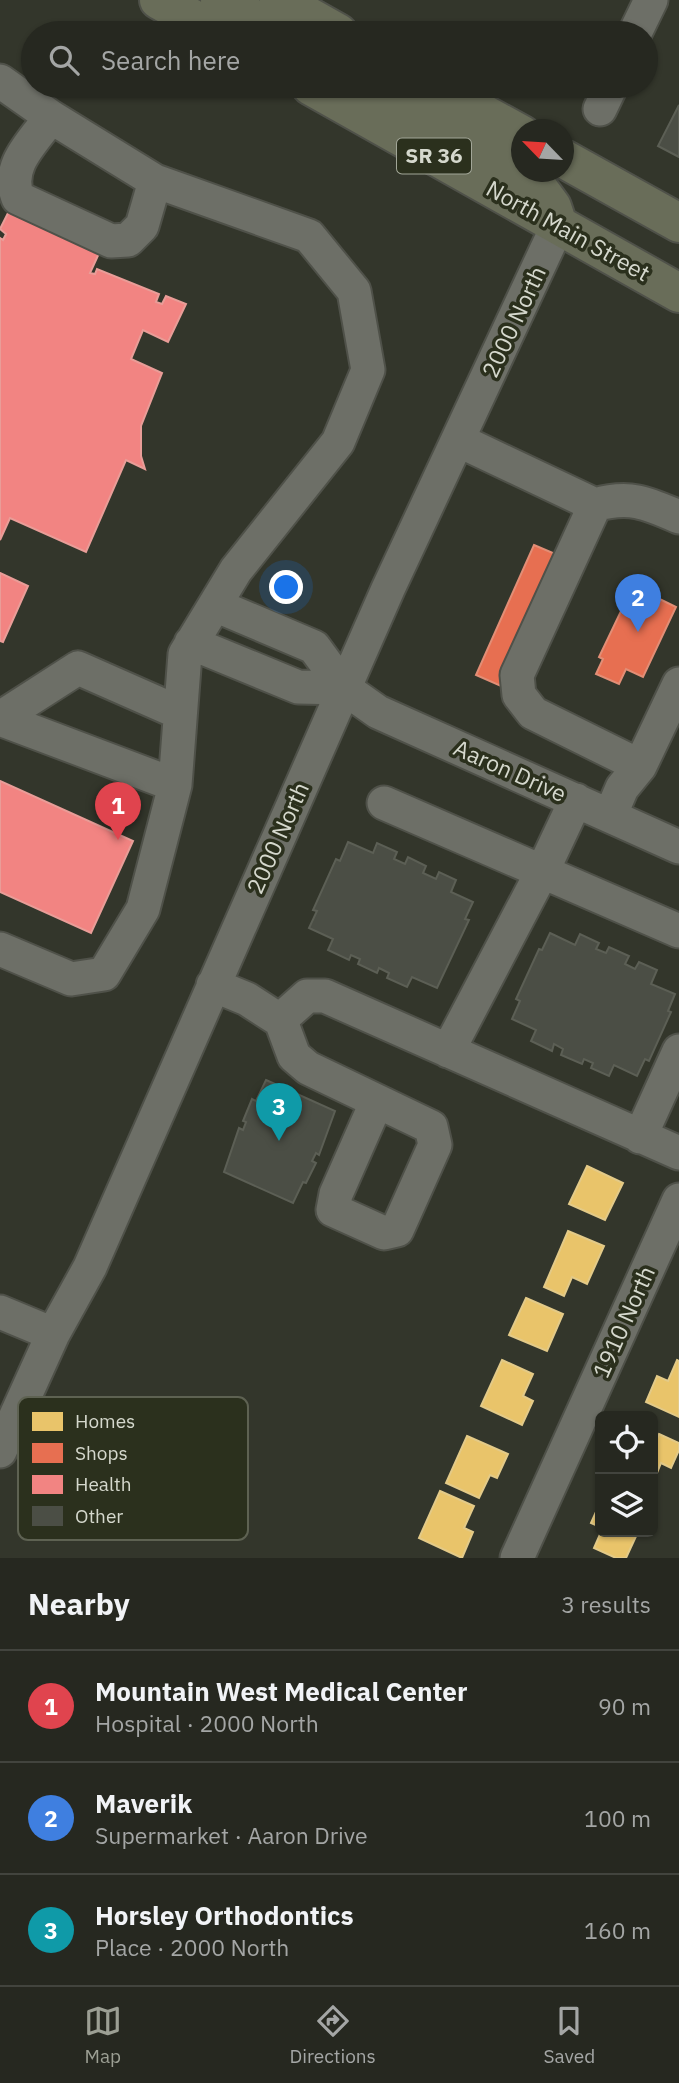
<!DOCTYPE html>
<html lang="en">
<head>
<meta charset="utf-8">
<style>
	body { margin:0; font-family:"IBM Plex Sans",sans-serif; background:#32342d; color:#f1f3f6 }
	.controls { position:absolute; right:21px; bottom:21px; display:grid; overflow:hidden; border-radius:10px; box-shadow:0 2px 5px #0004 }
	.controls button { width:63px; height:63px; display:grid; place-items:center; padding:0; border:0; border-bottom:2px solid #42443e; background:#262820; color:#f1f3f6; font:35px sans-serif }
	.compass { position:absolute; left:511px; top:119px; width:63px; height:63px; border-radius:50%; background:#262820; box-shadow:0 2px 5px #0004; rotate:295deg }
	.you { position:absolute; left:287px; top:588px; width:24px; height:24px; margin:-18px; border:5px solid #fff; border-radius:50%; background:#1a73e8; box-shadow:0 0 0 10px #1a73e833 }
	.badge { display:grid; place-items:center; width:46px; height:46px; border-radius:50%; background:#9c9f94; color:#fff; font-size:23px; font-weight:700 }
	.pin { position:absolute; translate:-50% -58px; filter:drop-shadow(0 2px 4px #0008) }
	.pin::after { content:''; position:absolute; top:37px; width:24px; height:21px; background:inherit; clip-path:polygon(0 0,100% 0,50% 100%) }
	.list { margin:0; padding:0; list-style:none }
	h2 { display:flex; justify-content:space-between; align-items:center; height:91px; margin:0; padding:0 28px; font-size:30px }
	h2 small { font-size:23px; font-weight:400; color:#a4a6a5 }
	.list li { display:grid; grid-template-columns:46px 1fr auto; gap:21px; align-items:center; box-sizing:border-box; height:112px; padding:0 28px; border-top:2px solid #42443e }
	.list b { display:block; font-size:26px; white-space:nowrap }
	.list p { margin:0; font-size:23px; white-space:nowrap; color:#a4a6a5 }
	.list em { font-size:23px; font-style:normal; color:#a4a6a5 }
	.icon { flex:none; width:38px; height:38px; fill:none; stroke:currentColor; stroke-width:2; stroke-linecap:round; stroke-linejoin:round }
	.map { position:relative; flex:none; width:679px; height:1558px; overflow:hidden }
	.search { position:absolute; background:#262820; box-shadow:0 2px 5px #0004; left:21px; right:21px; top:21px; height:77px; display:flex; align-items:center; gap:18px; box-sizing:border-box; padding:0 24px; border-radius:38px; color:#a4a6a5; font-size:26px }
	.sheet { height:427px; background:#262820 }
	nav { display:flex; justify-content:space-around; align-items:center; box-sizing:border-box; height:98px; border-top:2px solid #42443e; background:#262820; font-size:19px; color:#a4a6a5 }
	nav a { display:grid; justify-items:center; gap:4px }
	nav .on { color:#9c9f94 }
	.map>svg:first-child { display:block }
	.homes { fill:#e9c46a; stroke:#e3ca88; stroke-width:2 }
	.shops { fill:#e76f51; stroke:#e28e76; stroke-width:2 }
	.health { fill:#f28482; stroke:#e99d98; stroke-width:2 }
	.building { fill:#4b4e45; stroke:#5c5f55; stroke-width:2 }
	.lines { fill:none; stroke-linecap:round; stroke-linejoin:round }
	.minor-casing { stroke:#4f5149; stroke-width:37 }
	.highway-casing { stroke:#4f5149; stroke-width:42 }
	.minor { stroke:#6d6f67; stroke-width:33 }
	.highway { stroke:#696d59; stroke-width:38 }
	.labels { text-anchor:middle; stroke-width:7; stroke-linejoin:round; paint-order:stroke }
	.shield { fill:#2b301d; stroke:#a2a698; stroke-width:2 }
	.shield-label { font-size:21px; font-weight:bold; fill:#d5d8cd }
	.street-label { font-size:23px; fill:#d5d8cd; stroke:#2b301d }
	.key { fill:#2b301d; stroke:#5e6252; stroke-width:2 }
	.key-label { font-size:19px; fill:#d5d8cd }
</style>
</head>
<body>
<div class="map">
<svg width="679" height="1558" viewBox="0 0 679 1558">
	<rect width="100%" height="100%" fill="#33362b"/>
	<!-- homes -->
	<path class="homes" d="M 587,1166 L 623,1183 L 605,1220 L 569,1204 Z
		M 568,1231 L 604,1246 L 587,1284 L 572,1277 L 564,1296 L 544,1287 Z
		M 526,1298 L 563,1314 L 547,1351 L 509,1335 Z
		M 502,1360 L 533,1374 L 523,1396 L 533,1401 L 522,1425 L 481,1406 Z
		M 677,1360 L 679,1361 L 679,1417 L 646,1402 L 657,1376 L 668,1381 Z
		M 659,1434 L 679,1443 L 679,1450 L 671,1468 L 661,1463 L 653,1483 L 653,1448 Z
		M 467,1436 L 508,1454 L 497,1478 L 490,1475 L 479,1498 L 446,1483 Z
		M 440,1491 L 474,1506 L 464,1528 L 473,1532 L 462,1558 L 419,1538 Z
		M 600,1503 L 600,1527 L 591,1523 Z
		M 601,1532 L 638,1532 L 626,1558 L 616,1558 L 594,1548 Z"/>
	<!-- shops -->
	<path class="shops" d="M 534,545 L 560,556 L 501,686 L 476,675 Z
		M 633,586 L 676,607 L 643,677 L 626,669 L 619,684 L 596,674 L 603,659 L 599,657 Z"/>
	<!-- health -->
	<path class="health" d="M 11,207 L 101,249 L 90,273 L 95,274 L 97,269 L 159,294 L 156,302 L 162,304 L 166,296 L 186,304 L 168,342 L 143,330 L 131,359 L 162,373 L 141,426 L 141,456 L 145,469 L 126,460 L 86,552 L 10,518 L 0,540 L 0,238 L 3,240 L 6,234 L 0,229 Z
		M 0,573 L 28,586 L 3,642 L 0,641 Z
		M 0,781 L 133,841 L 91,933 L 0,892 Z"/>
	<!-- building -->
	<path class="building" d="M 679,105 L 679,157 L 658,146 Z
		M 348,842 L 373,853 L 377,843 L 397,852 L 394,859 L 405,864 L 408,857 L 426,866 L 423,873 L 436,879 L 439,872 L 456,880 L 451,892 L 473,902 L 465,919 L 469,920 L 437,988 L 412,977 L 407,987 L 387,978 L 389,973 L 379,968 L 377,973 L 358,964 L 360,959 L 351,955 L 349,960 L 328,950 L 333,939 L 309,928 L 317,911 L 313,910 L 336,859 L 340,861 Z
		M 550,933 L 575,945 L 580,934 L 599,943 L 596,949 L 606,953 L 609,947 L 629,956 L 625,964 L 635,969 L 639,962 L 657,970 L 651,984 L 675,994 L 668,1011 L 671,1012 L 649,1061 L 645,1059 L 637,1076 L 614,1065 L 609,1076 L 591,1068 L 593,1063 L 584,1059 L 582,1064 L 561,1055 L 563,1049 L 554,1044 L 552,1051 L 531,1041 L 536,1030 L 512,1019 L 520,1001 L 516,999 L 539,949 L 542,950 Z
		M 266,1080 L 335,1111 L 319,1155 L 316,1153 L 312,1161 L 316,1163 L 306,1183 L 303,1182 L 293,1203 L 224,1172 L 239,1128 L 243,1130 L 246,1122 L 243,1121 L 252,1099 L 256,1101 Z"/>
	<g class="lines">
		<!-- minor casing -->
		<g class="minor-casing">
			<path id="minor" d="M 635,33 L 651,0
				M 0,81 L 51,117 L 155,181 L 309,236 L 354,291 L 368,370 L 338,442 L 236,570 L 185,654 L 175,785 L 143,909 L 104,974 L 71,979 L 0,949
				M 600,109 L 611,86
				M 51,117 C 33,142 5,166 18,198 L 111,241 L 128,240 L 142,226 L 155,181
				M 460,441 L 595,505 C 630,495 647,503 679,517
				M 595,505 L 517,675 L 519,695 L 533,713 L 640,766
				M 215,605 L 314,647 L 344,688 L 378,712 L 679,847
				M 191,643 L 298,687 L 344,688
				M 0,718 L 78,668 L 180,713
				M 0,719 L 175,785
				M 384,803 L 679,931
				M 610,816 L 622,788 L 640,766 L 679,684
				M 213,985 L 247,999 L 281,1021 L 294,1056 L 308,1068 L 431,1127 L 435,1145 L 397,1230 L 384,1233 L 333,1210 L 336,1194 L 377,1101
				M 280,1020 L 307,996 L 325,996 L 679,1153
				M 448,1051 L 543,870 L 576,800
				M 640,1137 L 679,1051
				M 0,1312 L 53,1334
				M 0,1451 L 53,1334 L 90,1267 L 388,589 L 558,225
				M 517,1558 L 679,1200"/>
		</g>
		<!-- highway casing -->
		<g class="highway-casing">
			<path id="highway" d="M 159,0 L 218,33
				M 220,0 L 279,33
				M 279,0 L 338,33
				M 311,86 L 679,293
				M 371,86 L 530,177 L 552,207 L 558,225
				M 433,86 L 522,135
				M 564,159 L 679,223"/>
		</g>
		<!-- minor -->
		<use href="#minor" class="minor"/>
		<!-- highway -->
		<use href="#highway" class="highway"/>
	</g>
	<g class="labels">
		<!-- shield labels -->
		<rect class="shield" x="397" y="138.5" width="74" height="35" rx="5"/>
		<g class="shield-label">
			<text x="434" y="163">SR 36</text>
		</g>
		<!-- street labels -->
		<g class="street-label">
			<text transform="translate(568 231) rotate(29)" y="8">North Main Street</text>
			<text transform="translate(514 322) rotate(-65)" y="8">2000 North</text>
			<text transform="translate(510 771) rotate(24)" y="8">Aaron Drive</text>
			<text transform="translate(278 838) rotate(-66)" y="8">2000 North</text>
			<text transform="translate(624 1322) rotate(-66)" y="8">1910 North</text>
		</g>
	</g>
	<!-- legend -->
	<rect x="18" y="1397" width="230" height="143" rx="10" class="key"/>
	<rect x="32" y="1412" width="31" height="19" fill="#e9c46a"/>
	<rect x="32" y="1443" width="31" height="20" fill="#e76f51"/>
	<rect x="32" y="1475" width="31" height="19" fill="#f28482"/>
	<rect x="32" y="1506" width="31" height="20" fill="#4b4e45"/>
	<g class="key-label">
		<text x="75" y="1428">Homes</text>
		<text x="75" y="1460">Shops</text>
		<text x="75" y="1491">Health</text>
		<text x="75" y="1523">Other</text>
	</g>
</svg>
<div class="controls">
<button><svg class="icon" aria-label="locate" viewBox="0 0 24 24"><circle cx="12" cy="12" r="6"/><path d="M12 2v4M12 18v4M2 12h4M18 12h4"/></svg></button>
<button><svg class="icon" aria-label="layers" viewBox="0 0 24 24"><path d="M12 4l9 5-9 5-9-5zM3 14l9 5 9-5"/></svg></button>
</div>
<svg class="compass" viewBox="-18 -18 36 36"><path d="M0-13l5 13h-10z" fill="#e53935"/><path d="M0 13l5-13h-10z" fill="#a4a6a5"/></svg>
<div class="you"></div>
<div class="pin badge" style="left:118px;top:840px;background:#e0444e">1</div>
<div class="pin badge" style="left:638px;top:632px;background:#3f7fe0">2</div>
<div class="pin badge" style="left:279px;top:1141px;background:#0f9aa8">3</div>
<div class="search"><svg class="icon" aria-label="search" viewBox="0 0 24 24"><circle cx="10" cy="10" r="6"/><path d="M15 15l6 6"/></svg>Search here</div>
</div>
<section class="sheet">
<h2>Nearby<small>3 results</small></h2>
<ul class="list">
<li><span class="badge" style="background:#e0444e">1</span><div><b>Mountain West Medical Center</b><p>Hospital · 2000 North</p></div><em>90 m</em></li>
<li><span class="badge" style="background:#3f7fe0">2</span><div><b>Maverik</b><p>Supermarket · Aaron Drive</p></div><em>100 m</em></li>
<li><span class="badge" style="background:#0f9aa8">3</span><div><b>Horsley Orthodontics</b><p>Place · 2000 North</p></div><em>160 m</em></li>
</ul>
</section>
<nav>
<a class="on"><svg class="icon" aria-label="map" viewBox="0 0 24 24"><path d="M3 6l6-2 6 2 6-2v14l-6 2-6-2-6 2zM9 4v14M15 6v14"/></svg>Map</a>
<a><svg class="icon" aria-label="directions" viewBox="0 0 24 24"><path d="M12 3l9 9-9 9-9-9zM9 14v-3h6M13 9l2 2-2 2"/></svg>Directions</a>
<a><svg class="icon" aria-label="saved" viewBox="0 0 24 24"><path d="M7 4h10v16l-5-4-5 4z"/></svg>Saved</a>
</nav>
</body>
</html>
